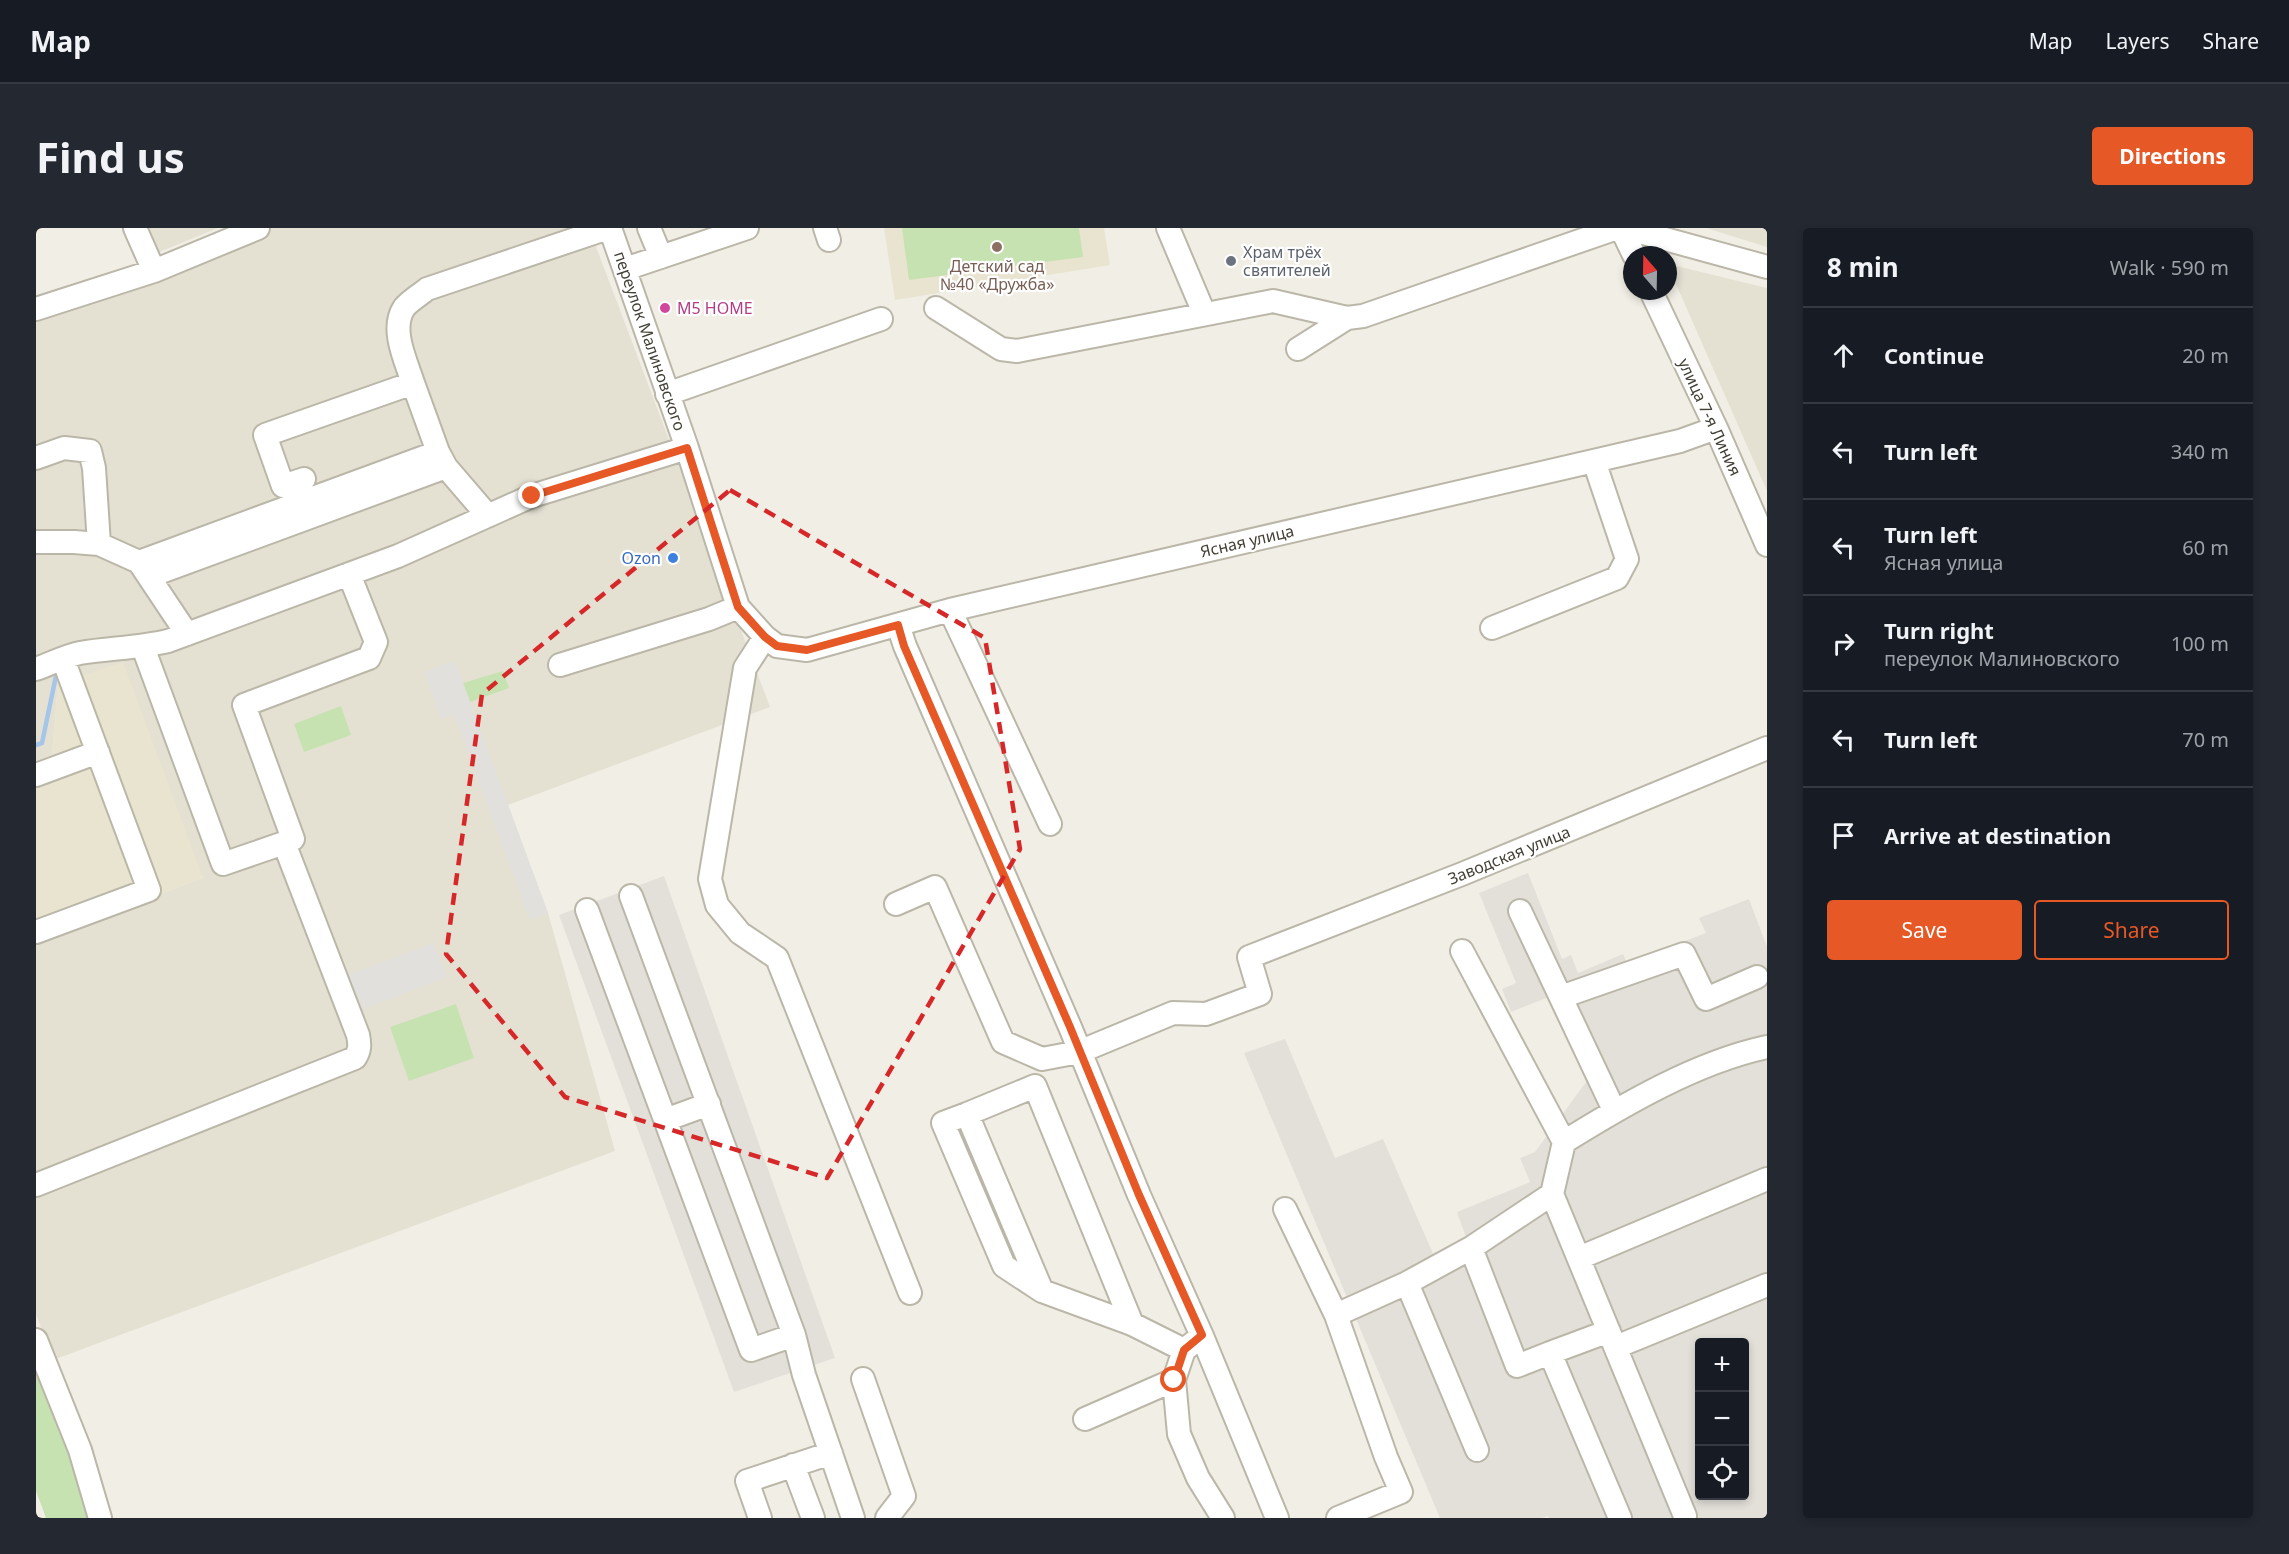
<!DOCTYPE html>
<html lang="en">
<head>
<meta charset="utf-8">
<style>
	body { margin:0; font-family:"Noto Sans",sans-serif; background:#242831; color:#f1f3f6 }
	.controls { position:absolute; right:18px; bottom:18px; display:grid; overflow:hidden; border-radius:6px; box-shadow:0 3px 9px #0003 }
	.controls button { width:54px; height:54px; display:grid; place-items:center; padding:0; border:0; border-bottom:2px solid #363941; background:#171b24; color:#f1f3f6; font:30px sans-serif }
	.compass { position:absolute; left:1587px; top:18px; width:54px; height:54px; border-radius:50%; background:#171b24; box-shadow:0 3px 9px #0003; rotate:340deg }
	.stop { position:absolute; width:18px; height:18px; margin:-14px; border:4px solid #e65826; border-radius:50%; background:#fff }
	.stop.end { background:#e65826; border-color:#fff; box-shadow:0 2px 6px #0008 }
	.list { margin:0; padding:0; list-style:none }
	h2 { display:flex; justify-content:space-between; align-items:center; height:78px; margin:0; padding:0 24px; font-size:26px }
	h2 small { font-size:20px; font-weight:400; color:#9ea1a6 }
	.list li { display:grid; grid-template-columns:39px 1fr auto; gap:18px; align-items:center; box-sizing:border-box; height:96px; padding:0 24px; border-top:2px solid #363941 }
	.list b { display:block; font-size:22px; white-space:nowrap }
	.list p { margin:0; font-size:20px; white-space:nowrap; color:#9ea1a6 }
	.list em { font-size:20px; font-style:normal; color:#9ea1a6 }
	.actions { display:flex; gap:12px; padding:18px 24px }
	.actions a { flex:1; padding:14px 0; border:2px solid #e65826; border-radius:6px; text-align:center; font-size:21px; color:#e65826 }
	.actions .main { background:#e65826; color:#fff }
	.icon { flex:none; width:33px; height:33px; fill:none; stroke:currentColor; stroke-width:2; stroke-linecap:round; stroke-linejoin:round }
	.map { position:relative; flex:none; width:1731px; height:1290px; overflow:hidden; border-radius:6px }
	header { display:flex; align-items:center; gap:36px; box-sizing:border-box; height:84px; padding:0 30px; background:#171b24; border-bottom:2px solid #363941 }
	header strong { font-size:28px }
	nav { display:flex; gap:33px; margin-inline-start:auto; font-size:21px }
	.intro { display:flex; align-items:center; justify-content:space-between; box-sizing:border-box; height:144px; padding:0 36px }
	h1 { margin:0; font-size:42px }
	.button { padding:15px 27px; border-radius:6px; background:#e65826; color:#fff; font-size:21px; font-weight:700 }
	main { display:flex; gap:36px; padding:0 36px }
	aside { flex:1; background:#171b24; border-radius:6px; box-shadow:0 3px 9px #0003 }
	.map>svg:first-child { display:block }
	.residential { fill:#e4e1d3 }
	.industrial { fill:#e3e0da; fill-rule:evenodd }
	.education { fill:#e9e4d0 }
	.green { fill:#c6e2b1 }
	.parking { fill:#e2e0dd }
	.lines { fill:none; stroke-linecap:round; stroke-linejoin:round }
	.stream { stroke:#a6c6e9; stroke-width:4.5 }
	.minor-casing { stroke:#bbb7a8; stroke-width:26 }
	.minor { stroke:#fff; stroke-width:22 }
	.route { stroke:#e65826; stroke-width:8 }
	.marked { fill:none; stroke:#d62828; stroke-width:4.5; stroke-dasharray:12 8; stroke-linejoin:round }
	.education-dot { fill:#8d6e63; stroke:#fff; stroke-width:2 }
	.worship-dot { fill:#6b7280; stroke:#fff; stroke-width:2 }
	.hotel-dot { fill:#d1479c; stroke:#fff; stroke-width:2 }
	.shop-dot { fill:#3f7fe0; stroke:#fff; stroke-width:2 }
	.labels { text-anchor:middle; stroke-width:4.5; stroke-linejoin:round; paint-order:stroke }
	.worship-label { font-size:16px; fill:#5b616d; stroke:#fff; text-anchor:start }
	.education-label { font-size:16px; fill:#785e54; stroke:#fff }
	.hotel-label { font-size:16px; fill:#b23c85; stroke:#fff; text-anchor:start }
	.street-label { font-size:16px; fill:#423f35; stroke:#fff }
	.shop-label { font-size:16px; fill:#366cbe; stroke:#fff; text-anchor:end }
</style>
</head>
<body>
<header>
<strong>Map</strong>
<nav><a>Map</a><a>Layers</a><a>Share</a></nav>
</header>
<div class="intro"><h1>Find us</h1><a class="button">Directions</a></div>
<main>
<div class="map">
<svg width="1731" height="1290" viewBox="0 0 1731 1290">
	<rect width="100%" height="100%" fill="#f1eee5"/>
	<!-- residential -->
	<path class="residential" d="M 111,0 L 182,0 L 121,25 Z
		M 236,0 L 553,0 L 734,479 L 472,577 L 512,685 L 579,923 L 17,1132 L 0,1086 L 0,712 L 167,650 L 22,456 L 16,527 L 0,533 L 0,91 Z
		M 1670,0 L 1731,0 L 1731,19 Z
		M 1632,36 L 1731,60 L 1731,263 L 1632,38 Z"/>
	<!-- industrial -->
	<path class="industrial" d="M 1492,645 L 1526,731 L 1535,727 L 1542,745 L 1587,726 L 1591,735 L 1670,705 L 1663,690 L 1713,671 L 1731,719 L 1731,1290 L 1513,1290 L 1512,1288 L 1506,1290 L 1404,1290 L 1208,825 L 1249,811 L 1299,930 L 1347,911 L 1398,1028 L 1432,1015 L 1421,984 L 1494,954 L 1484,930 L 1499,924 L 1550,854 L 1513,769 L 1475,784 L 1466,761 L 1480,755 L 1443,665 ZM 1664,1114 L 1708,1114 L 1708,1268 L 1664,1268 Z
		M 628,648 L 799,1130 L 698,1164 L 523,687 Z"/>
	<!-- education -->
	<path class="education" d="M 848,0 L 1068,0 L 1074,37 L 859,72 Z
		M 87,434 L 167,650 L 0,712 L 0,533 L 16,527 L 22,456 Z"/>
	<!-- green -->
	<path class="green" d="M 866,0 L 1043,0 L 1047,29 L 873,52 Z
		M 467,443 L 473,460 L 434,474 L 427,455 Z
		M 305,478 L 315,507 L 268,524 L 258,496 Z
		M 420,776 L 438,830 L 373,853 L 354,799 Z
		M 0,1139 L 56,1290 L 10,1290 L 0,1263 Z"/>
	<!-- parking -->
	<path class="parking" d="M 419,433 L 512,685 L 494,692 L 418,487 L 405,491 L 388,444 Z
		M 398,715 L 411,749 L 322,783 L 309,748 Z"/>
	<g class="lines">
		<!-- stream -->
		<path class="stream" d="M 0,517 L 6,515 L 21,443"/>
		<!-- minor casing -->
		<g class="minor-casing">
			<path id="minor" d="M 99,0 L 118,43
				M 574,0 L 651,220 L 702,379 L 729,409 L 741,418 L 771,422 L 914,382 L 1644,213 L 1680,200
				M 613,0 L 625,29
				M 789,0 L 793,12
				M 1132,0 L 1168,85
				M 1585,0 L 1598,27
				M 1589,0 L 1731,39
				M 589,41 L 711,0
				M 1615,63 L 1680,200 L 1731,317
				M 900,80 L 965,121 L 981,123 L 1237,73 L 1311,90 L 1327,88 L 1581,0
				M 0,81 L 118,43 L 222,0
				M 1262,121 L 1311,90
				M 377,155 C 370,133 354,101 368,80 C 373,73 384,67 391,61 L 572,0
				M 631,166 L 845,91
				M 0,230 L 28,220 L 54,223 L 58,240 L 63,316
				M 268,251 L 247,258 L 229,207 L 377,155 L 402,224 L 410,239 L 452,288
				M 0,314 L 38,314 L 63,316 L 103,334 L 151,406
				M 103,334 L 402,224
				M 114,348 L 410,239
				M 914,382 L 1014,596
				M 862,397 L 869,418 L 1034,799 L 1103,967 L 1166,1108
				M 1456,400 L 1581,350 L 1591,331 L 1558,233
				M 729,409 L 709,440 L 674,651 L 681,677 L 704,705 L 741,730 L 874,1065
				M 107,419 L 187,636 L 248,615 L 257,611 L 208,477 L 333,430 L 340,414 L 313,346
				M 524,437 L 673,391 L 702,379
				M 0,441 C 14,436 29,428 44,425 C 74,420 103,420 132,413 L 362,328 L 496,268 L 651,220
				M 0,547 L 62,524
				M 595,668 L 758,1107 L 768,1147 L 817,1290
				M 860,676 L 899,659 L 967,814 L 1006,831 L 1043,824 L 1137,785 L 1170,786 L 1224,766 L 1213,729 L 1426,646 L 1731,520
				M 551,682 L 715,1122 L 758,1107
				M 1484,683 L 1578,882
				M 0,704 L 113,662 L 27,431
				M 1426,723 L 1528,914 L 1516,966 L 1649,1288
				M 1525,769 L 1648,726 L 1670,771 L 1721,749
				M 931,886 L 907,895 L 968,1038 L 1006,1063 L 1096,1096 L 1148,1122
				M 629,892 L 673,876
				M 1528,914 C 1589,876 1661,834 1731,819
				M 0,957 L 319,830 C 324,822 324,817 322,807 L 248,615
				M 1249,981 L 1300,1087 L 1350,1229 L 1365,1264 L 1302,1290
				M 1435,1020 L 1481,1138 L 1514,1125 L 1584,1290
				M 1543,1030 L 1731,951
				M 1371,1055 L 1441,1222
				M 1006,1063 L 931,886 L 999,858 L 1096,1096
				M 1300,1087 L 1371,1055 L 1435,1020 L 1516,966
				M 0,1112 L 44,1222 L 64,1290
				M 1580,1119 L 1731,1057
				M 1514,1125 L 1573,1103
				M 827,1151 L 868,1268 L 851,1290
				M 1049,1191 L 1138,1152
				M 757,1237 L 777,1290
				M 724,1290 L 711,1253 L 795,1225
				M 1187,1290 L 1162,1250 L 1143,1206 L 1138,1152 L 1148,1122 L 1166,1108 L 1241,1290"/>
		</g>
		<!-- minor -->
		<use href="#minor" class="minor"/>
	</g>
	<g class="lines">
		<!-- route -->
		<path class="route" d="M 496,268 L 651,220 L 702,379 L 729,409 L 741,418 L 771,422 L 862,397 L 868,418 L 1034,799 L 1103,967 L 1166,1107 L 1148,1122 L 1138,1152"/>
	</g>
	<!-- marked area -->
	<path class="marked" d="M 694,262 L 949,410 L 984,621 L 791,950 L 529,869 L 410,726 L 446,466 Z"/>
	<!-- markers -->
	<circle class="education-dot" cx="961" cy="19" r="6"/>
	<circle class="worship-dot" cx="1195" cy="33" r="6"/>
	<circle class="hotel-dot" cx="629" cy="80" r="6"/>
	<circle class="shop-dot" cx="637" cy="330" r="6"/>
	<g class="labels">
		<!-- worship labels -->
		<g class="worship-label">
			<text x="1207" y="30">Храм трёх<tspan x="1207" dy="18">святителей</tspan></text>
		</g>
		<!-- education labels -->
		<g class="education-label">
			<text x="961" y="44">Детский сад<tspan x="961" dy="18">№40 «Дружба»</tspan></text>
		</g>
		<!-- hotel labels -->
		<g class="hotel-label">
			<text x="641" y="86">M5 HOME</text>
		</g>
		<!-- street labels -->
		<g class="street-label">
			<text transform="translate(614 113) rotate(71)" y="6">переулок Малиновского</text>
			<text transform="translate(1674 189) rotate(65)" y="6">улица 7-я Линия</text>
			<text transform="translate(1211 313) rotate(-13)" y="6">Ясная улица</text>
			<text transform="translate(1473 627) rotate(-22)" y="6">Заводская улица</text>
		</g>
		<!-- shop labels -->
		<g class="shop-label">
			<text x="625" y="336">Ozon</text>
		</g>
	</g>
</svg>
<div class="controls">
<button>+</button>
<button>−</button>
<button><svg class="icon" aria-label="locate" viewBox="0 0 24 24"><circle cx="12" cy="12" r="6"/><path d="M12 2v4M12 18v4M2 12h4M18 12h4"/></svg></button>
</div>
<svg class="compass" viewBox="-18 -18 36 36"><path d="M0-13l5 13h-10z" fill="#e53935"/><path d="M0 13l5-13h-10z" fill="#9ea1a6"/></svg>
<div class="stop" style="left:1138px;top:1152px"></div>
<div class="stop end" style="left:496px;top:268px"></div>
</div>
<aside>
<h2>8 min<small>Walk · 590 m</small></h2>
<ul class="list">
<li><svg class="icon" aria-label="ahead" viewBox="0 0 24 24"><path d="M12 20V5M6 11l6-6 6 6"/></svg><div><b>Continue</b></div><em>20 m</em></li>
<li><svg class="icon" aria-label="left" viewBox="0 0 24 24"><path d="M17 20v-9H6M10 6l-5 5 5 5"/></svg><div><b>Turn left</b></div><em>340 m</em></li>
<li><svg class="icon" aria-label="left" viewBox="0 0 24 24"><path d="M17 20v-9H6M10 6l-5 5 5 5"/></svg><div><b>Turn left</b><p>Ясная улица</p></div><em>60 m</em></li>
<li><svg class="icon" aria-label="right" viewBox="0 0 24 24"><path d="M7 20v-9h11M14 6l5 5-5 5"/></svg><div><b>Turn right</b><p>переулок Малиновского</p></div><em>100 m</em></li>
<li><svg class="icon" aria-label="left" viewBox="0 0 24 24"><path d="M17 20v-9H6M10 6l-5 5 5 5"/></svg><div><b>Turn left</b></div><em>70 m</em></li>
<li><svg class="icon" aria-label="arrive" viewBox="0 0 24 24"><path d="M6 21V4h12l-3 4 3 4H6"/></svg><div><b>Arrive at destination</b></div></li>
</ul>
<div class="actions"><a class="main">Save</a><a>Share</a></div>
</aside>
</main>
</body>
</html>
